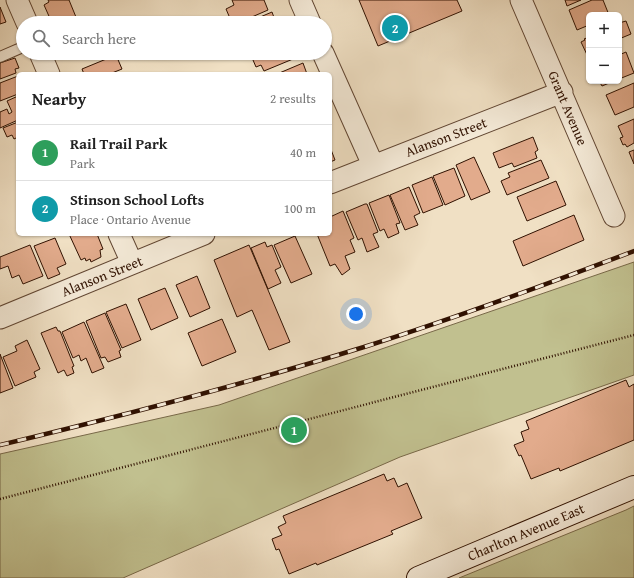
<!DOCTYPE html>
<html lang="en">
<head>
<meta charset="utf-8">
<style>
	body { margin:0; font-family:"Gentium Book Plus",serif; background:#f6f6f6; color:#222 }
	.controls { position:absolute; right:12px; top:12px; display:grid; overflow:hidden; border-radius:6px; box-shadow:0 1px 3px #0004 }
	.controls button { width:36px; height:36px; display:grid; place-items:center; padding:0; border:0; border-bottom:1px solid #e0e0e0; background:#fff; color:#222; font:20px sans-serif }
	.you { position:absolute; left:356px; top:314px; width:14px; height:14px; margin:-10px; border:3px solid #fff; border-radius:50%; background:#1a73e8; box-shadow:0 0 0 6px #1a73e833 }
	.badge { display:grid; place-items:center; width:26px; height:26px; border-radius:50%; background:#111827; color:#fff; font-size:13px; font-weight:700 }
	.pin { position:absolute; translate:-50% -50%; border:2px solid #fff; box-shadow:0 1px 4px #0006 }
	.list { margin:0; padding:0; list-style:none }
	h2 { display:flex; justify-content:space-between; align-items:center; height:52px; margin:0; padding:0 16px; font-size:17px }
	h2 small { font-size:13px; font-weight:400; color:#767676 }
	.list li { display:grid; grid-template-columns:26px 1fr auto; gap:12px; align-items:center; box-sizing:border-box; height:56px; padding:0 16px; border-top:1px solid #e0e0e0 }
	.list b { display:block; font-size:15px; white-space:nowrap }
	.list p { margin:0; font-size:13px; white-space:nowrap; color:#767676 }
	.list em { font-size:13px; font-style:normal; color:#767676 }
	.icon { flex:none; width:22px; height:22px; fill:none; stroke:currentColor; stroke-width:2; stroke-linecap:round; stroke-linejoin:round }
	.map { position:relative; flex:none; width:634px; height:578px; overflow:hidden }
	.search { position:absolute; background:#fff; box-shadow:0 1px 3px #0004; left:16px; top:16px; width:316px; height:44px; display:flex; align-items:center; gap:10px; box-sizing:border-box; padding:0 14px; border-radius:22px; color:#767676; font-size:15px }
	.panel { position:absolute; background:#fff; box-shadow:0 1px 3px #0004; left:16px; top:72px; width:316px; height:164px; border-radius:6px }
	.map>svg:first-child { display:block }
	.green { fill:#c1c08f; stroke:#786848 }
	.building { fill:#e2ab8c; stroke:#301101 }
	.lines { fill:none; stroke-linecap:round; stroke-linejoin:round }
	.service-casing { stroke:#604532; stroke-width:12 }
	.minor-casing { stroke:#604532; stroke-width:23 }
	.secondary-casing { stroke:#301101; stroke-width:24 }
	.path { stroke:#301101; stroke-width:2.5; stroke-dasharray:1 2; stroke-linecap:butt }
	.service { stroke:#f5ebd9; stroke-width:10 }
	.minor { stroke:#f5ebd9; stroke-width:21 }
	.secondary { stroke:#f5ebd9; stroke-width:22 }
	.rail-casing { stroke:#301101; stroke-width:4.5 }
	.rail { stroke:#f5ebd9; stroke-width:3; stroke-dasharray:9; stroke-linecap:butt }
	.labels { text-anchor:middle; stroke-width:3; stroke-linejoin:round; paint-order:stroke }
	.street-label { font-size:14px; fill:#301101; stroke:#f5ebd9 }
</style>
</head>
<body>
<div class="map">
<svg width="634" height="578" viewBox="0 0 634 578">
	<rect width="100%" height="100%" fill="#f0e0c4"/>
	<filter id="stains"><feTurbulence type="fractalNoise" baseFrequency=".005" numOctaves="4"/><feColorMatrix values="0 0 0 0 .2 0 0 0 0 .09 0 0 0 0 .02 0 0 0 .5 -.17"/></filter>
	<radialGradient id="worn" r=".72"><stop offset=".6" stop-color="#630" stop-opacity="0"/><stop offset="1" stop-color="#630" stop-opacity=".3"/></radialGradient>
	<!-- green -->
	<path class="green" d="M 634,262 L 634,375 L 400,457 L 123,578 L 0,578 L 0,454 L 219,405 Z
		M 634,506 L 634,578 L 459,578 L 626,510 Z"/>
	<!-- building -->
	<path class="building" d="M 48,0 L 69,0 L 78,22 L 75,23 L 52,23 L 44,5 L 49,2 Z
		M 232,0 L 264,0 L 268,10 L 238,23 L 232,23 L 226,9 L 234,5 Z
		M 359,0 L 457,0 L 462,11 L 378,46 Z
		M 565,0 L 581,0 L 567,6 Z
		M 592,0 L 603,0 L 609,15 L 589,15 L 589,25 L 577,30 L 569,10 Z
		M 0,7 L 6,22 L 0,24 Z
		M 272,12 L 276,23 L 246,23 Z
		M 626,21 L 631,34 L 619,39 L 619,23 Z
		M 589,37 L 589,59 L 581,42 L 585,40 L 584,39 Z
		M 626,52 L 634,73 L 619,79 L 619,55 Z
		M 250,53 L 291,53 L 293,59 L 264,71 L 261,65 L 256,67 Z
		M 116,55 L 122,69 L 112,73 L 112,74 L 84,74 L 82,69 Z
		M 15,58 L 19,68 L 15,69 L 16,73 L 0,79 L 0,63 Z
		M 303,63 L 307,74 L 277,74 Z
		M 18,76 L 18,94 L 0,101 L 0,83 Z
		M 599,81 L 614,81 L 602,86 Z
		M 634,83 L 634,107 L 615,115 L 606,95 Z
		M 18,96 L 18,120 L 0,128 L 0,112 L 7,109 L 9,114 L 12,112 L 7,101 Z
		M 634,119 L 634,143 L 627,147 L 625,144 L 623,145 L 620,138 L 623,137 L 618,126 Z
		M 18,122 L 18,137 L 14,139 L 12,135 L 7,137 L 3,128 Z
		M 533,137 L 538,150 L 535,152 L 537,158 L 514,167 L 512,163 L 499,168 L 493,153 Z
		M 330,147 L 335,160 L 330,162 Z
		M 634,150 L 634,164 L 629,152 Z
		M 474,157 L 490,192 L 471,200 L 456,165 Z
		M 541,160 L 549,178 L 507,195 L 501,181 L 510,177 L 508,173 Z
		M 454,168 L 465,196 L 445,205 L 433,176 Z
		M 432,177 L 443,205 L 423,213 L 412,185 Z
		M 556,181 L 566,205 L 527,221 L 517,197 Z
		M 409,187 L 420,213 L 414,216 L 418,225 L 405,230 L 390,195 Z
		M 389,195 L 400,223 L 396,224 L 399,233 L 388,238 L 384,229 L 380,231 L 369,203 Z
		M 365,204 L 367,204 L 378,232 L 373,234 L 379,247 L 367,252 L 362,238 L 358,240 L 346,212 Z
		M 343,211 L 354,238 L 350,240 L 355,252 L 345,256 L 350,269 L 342,275 L 335,264 L 330,266 L 317,234 L 330,234 L 330,217 Z
		M 574,215 L 584,240 L 523,266 L 513,241 Z
		M 69,234 L 97,234 L 103,249 L 100,250 L 101,257 L 91,262 L 90,259 L 86,261 L 85,258 L 81,260 Z
		M 295,236 L 312,274 L 291,283 L 274,245 Z
		M 55,238 L 66,264 L 57,268 L 60,274 L 48,279 L 34,246 Z
		M 265,242 L 267,247 L 272,245 L 281,267 L 275,270 L 281,283 L 268,289 L 251,248 Z
		M 30,245 L 43,276 L 23,284 L 19,275 L 12,278 L 8,266 L 0,269 L 0,257 Z
		M 249,245 L 290,342 L 269,350 L 252,310 L 237,317 L 214,260 Z
		M 197,276 L 210,308 L 190,317 L 176,285 Z
		M 165,288 L 178,318 L 151,330 L 138,299 Z
		M 126,304 L 141,340 L 122,348 L 106,312 Z
		M 105,313 L 121,350 L 119,351 L 121,357 L 108,362 L 105,357 L 101,358 L 86,321 Z
		M 222,319 L 236,352 L 202,366 L 188,333 Z
		M 84,322 L 104,368 L 92,373 L 86,358 L 81,361 L 79,355 L 73,358 L 62,332 Z
		M 56,327 L 58,331 L 60,331 L 74,366 L 72,367 L 74,373 L 67,376 L 64,370 L 58,373 L 41,333 Z
		M 27,340 L 40,369 L 34,372 L 36,377 L 15,386 L 3,357 L 17,351 L 15,346 Z
		M 0,354 L 13,388 L 0,393 Z
		M 626,380 L 629,387 L 634,384 L 634,440 L 560,471 L 559,468 L 531,479 L 521,455 L 519,456 L 514,445 L 524,441 L 521,432 L 529,429 L 526,421 Z
		M 384,474 L 387,481 L 394,478 L 398,487 L 407,483 L 422,518 L 391,531 L 393,534 L 317,565 L 316,563 L 289,574 L 279,549 L 276,550 L 272,539 L 282,535 L 278,527 L 286,523 L 283,516 Z"/>
	<g class="lines">
		<!-- service casing -->
		<g class="service-casing">
			<path id="service" d="M 0,57 L 23,47"/>
		</g>
		<!-- minor casing -->
		<g class="minor-casing">
			<path id="minor" d="M 17,0 L 27,23
				M 300,0 L 310,23
				M 521,0 L 614,216
				M 40,53 L 49,74
				M 323,53 L 373,165
				M 330,183 L 562,92
				M 119,234 L 132,263
				M 0,318 L 204,234"/>
		</g>
		<!-- secondary casing -->
		<g class="secondary-casing">
			<path id="secondary" d="M 418,578 L 634,487"/>
		</g>
		<!-- path -->
		<path class="path" d="M 0,499 L 634,335"/>
		<!-- service -->
		<use href="#service" class="service"/>
		<!-- minor -->
		<use href="#minor" class="minor"/>
		<!-- secondary -->
		<use href="#secondary" class="secondary"/>
		<!-- rail casing -->
		<g class="rail-casing">
			<path id="rail" d="M 0,445 C 122,416 244,384 364,347 C 455,318 545,285 634,251"/>
		</g>
		<!-- rail -->
		<use href="#rail" class="rail"/>
	</g>
	<g class="labels">
		<!-- street labels -->
		<g class="street-label">
			<text transform="translate(568 108) rotate(67)" y="5">Grant Avenue</text>
			<text transform="translate(446 137) rotate(-21)" y="5">Alanson Street</text>
			<text transform="translate(102 276) rotate(-22)" y="5">Alanson Street</text>
			<text transform="translate(526 532) rotate(-23)" y="5">Charlton Avenue East</text>
		</g>
	</g>
	<rect width="100%" height="100%" filter="url(#stains)"/>
	<rect width="100%" height="100%" fill="url(#worn)"/>
</svg>
<div class="controls">
<button>+</button>
<button>−</button>
</div>
<div class="you"></div>
<div class="pin badge" style="left:294px;top:430px;background:#2e9e5b">1</div>
<div class="pin badge" style="left:395px;top:28px;background:#0f9aa8">2</div>
<div class="search"><svg class="icon" aria-label="search" viewBox="0 0 24 24"><circle cx="10" cy="10" r="6"/><path d="M15 15l6 6"/></svg>Search here</div>
<section class="panel">
<h2>Nearby<small>2 results</small></h2>
<ul class="list">
<li><span class="badge" style="background:#2e9e5b">1</span><div><b>Rail Trail Park</b><p>Park</p></div><em>40 m</em></li>
<li><span class="badge" style="background:#0f9aa8">2</span><div><b>Stinson School Lofts</b><p>Place · Ontario Avenue</p></div><em>100 m</em></li>
</ul>
</section>
</div>
</body>
</html>
